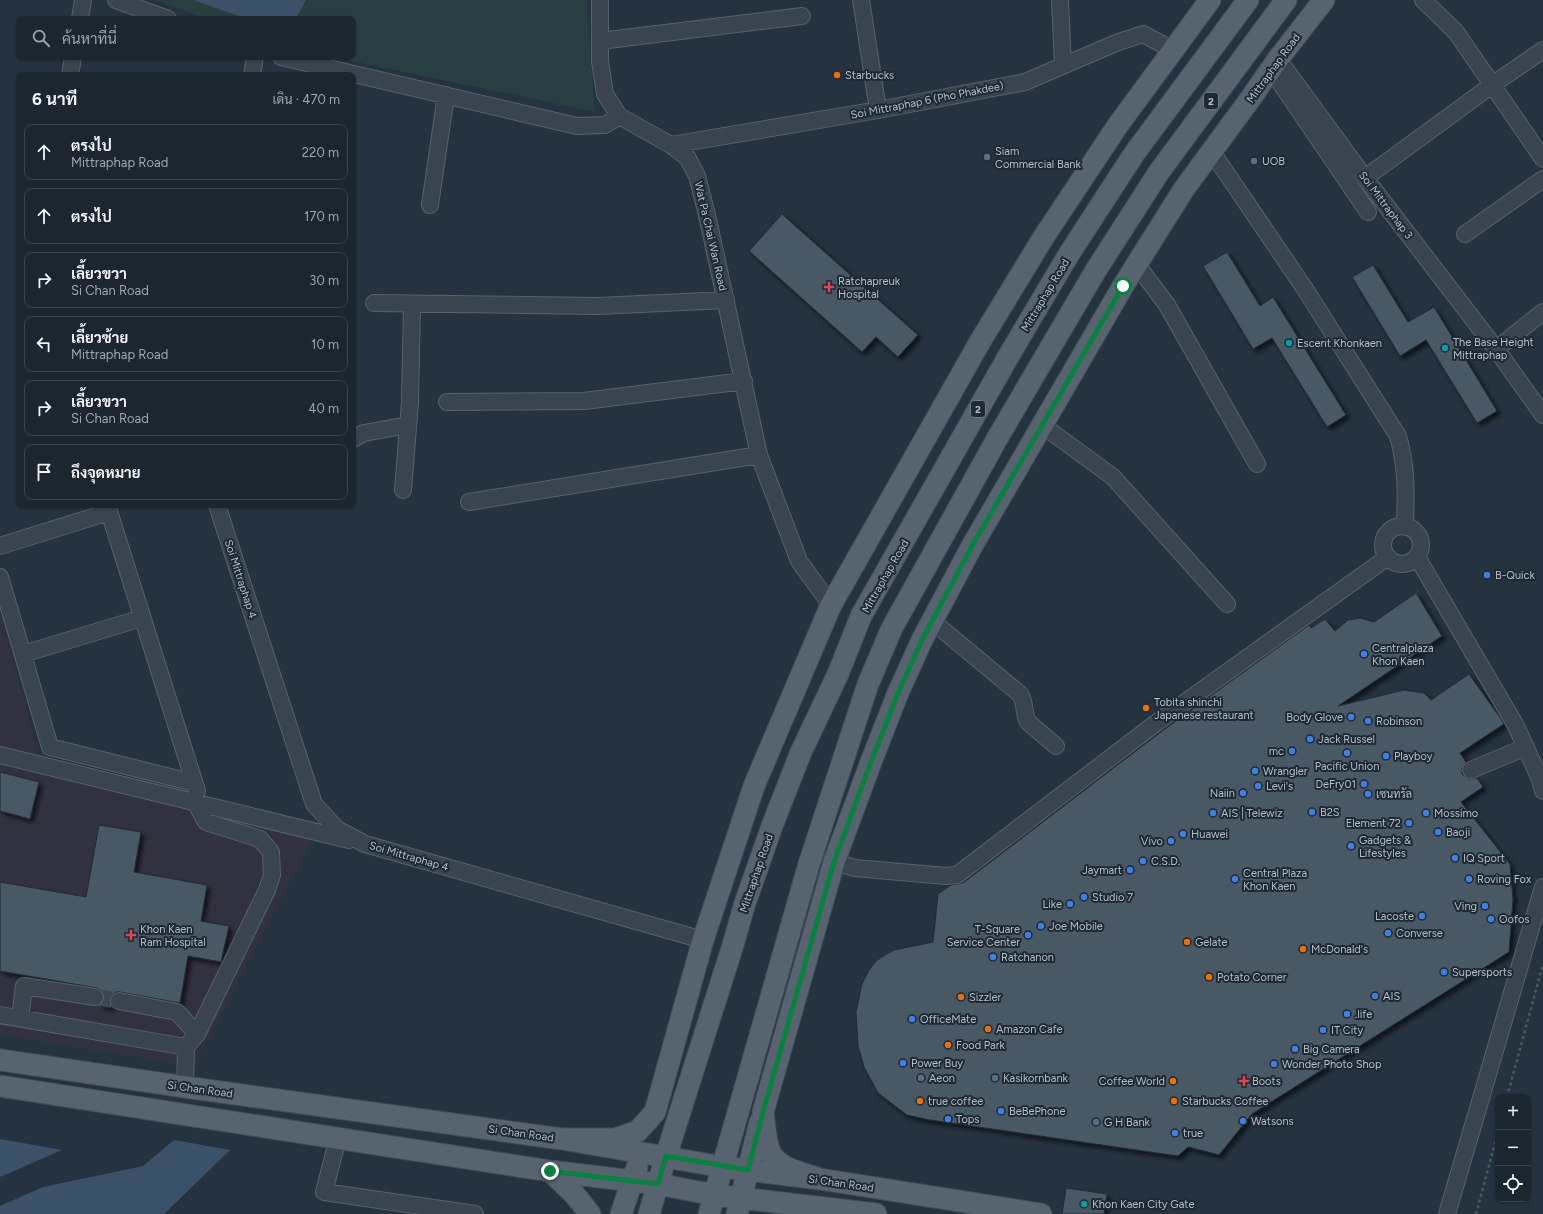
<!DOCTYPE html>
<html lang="th">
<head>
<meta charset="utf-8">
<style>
	body { margin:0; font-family:Figtree,Sarabun,sans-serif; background:#29323b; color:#f1f3f6 }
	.controls { position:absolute; right:12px; bottom:12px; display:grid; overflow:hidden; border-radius:8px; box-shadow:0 1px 3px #0004 }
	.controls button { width:36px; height:36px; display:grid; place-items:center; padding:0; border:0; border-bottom:1px solid #3a434b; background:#1c262f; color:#f1f3f6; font:20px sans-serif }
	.stop { position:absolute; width:12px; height:12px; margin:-9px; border:3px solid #0b8043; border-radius:50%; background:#fff }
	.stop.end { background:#0b8043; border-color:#fff; box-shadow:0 1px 4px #0008 }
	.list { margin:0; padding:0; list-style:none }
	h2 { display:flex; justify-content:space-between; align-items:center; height:52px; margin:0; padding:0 16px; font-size:17px }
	h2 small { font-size:13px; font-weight:400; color:#a0a5aa }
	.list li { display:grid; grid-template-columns:26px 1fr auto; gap:12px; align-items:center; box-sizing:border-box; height:56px; margin:0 8px 8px; padding:0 8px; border:1px solid #3a434b; border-radius:8px }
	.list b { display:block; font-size:15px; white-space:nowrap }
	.list p { margin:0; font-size:13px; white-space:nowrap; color:#a0a5aa }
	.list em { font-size:13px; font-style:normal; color:#a0a5aa }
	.icon { flex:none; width:22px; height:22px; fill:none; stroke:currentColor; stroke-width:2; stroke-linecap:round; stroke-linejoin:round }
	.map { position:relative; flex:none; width:1543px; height:1214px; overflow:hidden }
	.search { position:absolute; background:#1c262f; box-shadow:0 1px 3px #0004; left:16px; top:16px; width:340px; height:44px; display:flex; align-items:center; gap:10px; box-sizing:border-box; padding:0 14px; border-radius:8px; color:#a0a5aa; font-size:15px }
	.panel { position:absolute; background:#1c262f; box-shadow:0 1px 3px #0004; left:16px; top:72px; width:340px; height:436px; border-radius:8px }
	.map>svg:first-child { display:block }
	.medical { fill:#323140 }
	.green { fill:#273f40 }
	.water { fill:#3b5168 }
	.building { fill:#495865; stroke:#202b36; filter:url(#shadow) }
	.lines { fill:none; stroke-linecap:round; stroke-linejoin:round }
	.minor-tunnel { stroke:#3b4754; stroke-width:16; stroke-dasharray:16 8; stroke-linecap:butt }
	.minor-casing { stroke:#57626c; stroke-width:18 }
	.major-casing { stroke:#434d58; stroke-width:23 }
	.path { stroke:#455c5d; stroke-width:2.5; stroke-dasharray:3 3; stroke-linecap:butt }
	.minor { stroke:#39444f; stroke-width:16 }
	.major { stroke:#57636f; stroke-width:21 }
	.route { stroke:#0b8043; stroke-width:5 }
	.food-dot { fill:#e8710a; stroke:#1e2934; stroke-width:1.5 }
	.service-dot { fill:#5c6f8a; stroke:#1e2934; stroke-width:1.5 }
	.health-dot { fill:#e0444e; stroke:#1e2934; stroke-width:1.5 }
	.culture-dot { fill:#0f9aa8; stroke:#1e2934; stroke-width:1.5 }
	.shop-dot { fill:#3f7fe0; stroke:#1e2934; stroke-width:1.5 }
	.labels { text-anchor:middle; stroke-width:4; stroke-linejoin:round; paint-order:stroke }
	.shield { fill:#1e2934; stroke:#88929c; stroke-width:1 }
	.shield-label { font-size:10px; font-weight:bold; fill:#b6bfc9 }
	.street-label { font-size:11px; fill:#b6bfc9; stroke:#1e2934 }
	.poi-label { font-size:11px; fill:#b6bfc9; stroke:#1e2934; text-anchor:start }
</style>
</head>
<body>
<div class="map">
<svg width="1543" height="1214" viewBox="0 0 1543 1214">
	<defs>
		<filter id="shadow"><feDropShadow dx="3.5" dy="3.5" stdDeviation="2" flood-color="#0009"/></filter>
	</defs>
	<rect width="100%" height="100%" fill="#25323f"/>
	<!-- medical -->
	<path class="medical" d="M 0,611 L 42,771 L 315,835 L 194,1066 L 0,1035 Z"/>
	<!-- green -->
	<path class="green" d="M 154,0 L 193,0 L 247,19 L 208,19 Z
		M 306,0 L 587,0 L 595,112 L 332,57 L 353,57 L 353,19 L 296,19 Z"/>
	<!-- water -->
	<path class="water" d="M 193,0 L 306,0 L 296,19 L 247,19 Z
		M 0,1139 L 62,1150 L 0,1177 Z
		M 174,1140 L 230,1150 L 164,1214 L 0,1214 L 0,1206 L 43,1187 L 143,1166 Z"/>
	<!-- building -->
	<path class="building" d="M 782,214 L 918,335 L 898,357 L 876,337 L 862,352 L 749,251 Z
		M 1227,252 L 1260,306 L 1273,297 L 1346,415 L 1327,427 L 1272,338 L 1253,349 L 1203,266 Z
		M 1373,265 L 1408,322 L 1434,307 L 1497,411 L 1477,423 L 1426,340 L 1400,356 L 1352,277 Z
		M 1416,593 L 1442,636 L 1338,706 L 1404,690 L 1424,693 L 1431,700 L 1469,674 L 1501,719 L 1504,724 L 1460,753 L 1466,762 L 1462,768 L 1462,774 L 1469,779 L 1477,778 L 1483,787 L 1461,802 L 1510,864 L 1513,899 L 1509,952 L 1252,1114 L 1219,1155 L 1188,1147 L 1178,1156 L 930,1120 L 907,1115 L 878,1093 L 864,1067 L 858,1046 L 856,1012 L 862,984 L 869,970 L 876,961 L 885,955 L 894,950 L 933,942 L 938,894 L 951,885 L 963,883 L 1162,731 L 1309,625 L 1311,628 L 1325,619 L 1335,631 L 1348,620 L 1360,618 L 1374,622 Z
		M 0,772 L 39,782 L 30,819 L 0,811 Z
		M 99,825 L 141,832 L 134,872 L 207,885 L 201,921 L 229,926 L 221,962 L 188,956 L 180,1003 L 120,992 L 116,992 L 112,995 L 110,1000 L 112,1008 L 99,1005 L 104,999 L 104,994 L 101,990 L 97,988 L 0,971 L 0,882 L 86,897 Z
		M 1066,1188 L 1107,1194 L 1104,1214 L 1062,1214 Z"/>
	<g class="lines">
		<!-- minor-tunnel -->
		<path class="minor-tunnel" d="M 95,997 L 119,1001"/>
		<!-- minor casing -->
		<g class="minor-casing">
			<path id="minor" d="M 116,0 L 168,19
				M 600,0 L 600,61 L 605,94 L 619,116 L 671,145 L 687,157 L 697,176 L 707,215 L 759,455 L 799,561 L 831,605
				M 861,0 L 878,110
				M 1060,0 L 1063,65
				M 1423,0 L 1456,32 L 1543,159
				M 80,19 L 83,0
				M 600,41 L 802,16
				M 281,57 L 577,126 L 605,125 L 619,116
				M 1278,59 L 1365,178 L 1496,349 L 1543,415
				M 1271,69 L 1368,212
				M 70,75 L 73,57
				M 252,75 L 255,57
				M 671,145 L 878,110 L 1025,82 L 1116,43 L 1143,34 L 1173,50
				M 1212,152 L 1305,289 L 1398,436 C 1407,467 1406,494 1405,527
				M 1365,178 L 1492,85 L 1543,50
				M 430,205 L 446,95
				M 1465,234 L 1543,179
				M 1137,265 L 1167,305 L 1257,464
				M 374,303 L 598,306 L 726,300
				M 1496,349 L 1543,312
				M 447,402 L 584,401 L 744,381
				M 1042,425 L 1113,477 L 1227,604
				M 353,439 L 364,433 L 408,425
				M 403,490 L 410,402 L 412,304
				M 469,502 L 759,455
				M 107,505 L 197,791
				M 217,505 L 314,804 L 337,829 L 365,844 L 703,940
				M1383 545a19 19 0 1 1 38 0a19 19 0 1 1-38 0Z
				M 0,546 L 109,512
				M 1417,557 L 1516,726 L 1539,777 L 1543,791
				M 0,577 L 50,747 L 194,783
				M 932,621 L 1020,694 C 1026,703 1023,713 1028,722 L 1056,746
				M 23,654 L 142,618
				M 0,755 L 349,840
				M 1471,770 L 1526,747
				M 834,862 L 855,868 L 946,876 L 957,875 L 1156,723 L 1388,557
				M 119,1001 L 177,1012 L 197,1034
				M 0,1015 L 186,1047 L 185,1087
				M 20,1018 L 24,986 L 95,997
				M 186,1047 L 197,1034 L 267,890 L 272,875 L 271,852 L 260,839 L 206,822 L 195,802
				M 338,1138 L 324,1192 L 475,1214
				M 1447,1214 L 1543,887"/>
		</g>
		<!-- major casing -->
		<g class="major-casing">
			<path id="major" d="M 0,1060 L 185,1087 L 562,1139 L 723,1167 L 820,1179 L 1041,1214
				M 0,1086 L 550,1171 L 658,1184 L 714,1195 L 876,1214
				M 562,1139 L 615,1139 L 638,1131 L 655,1112 L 703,940 L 754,786 L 831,605 L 981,340 L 1043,238 L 1118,125 L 1210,0
				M 550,1171 L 575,1195 L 590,1214
				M 820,1179 C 804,1173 778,1169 770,1152 C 765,1140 765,1124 763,1112 L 834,862 L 871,762 L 898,693 L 922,640 L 972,546 L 1123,286 L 1184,189 L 1248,102 L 1278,59 L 1324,0
				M 621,1214 L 637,1167
				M 649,1214 L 666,1156 L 733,945 L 744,906 L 772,826 L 801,752 L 838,674 L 861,616 L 1008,357 L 1069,254 L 1134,154 L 1248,0
				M 709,1214 L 809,864 L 868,684 L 892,628 L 998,437 L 1096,270 L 1159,172 L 1286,0
				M 737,1214 L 760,1122"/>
		</g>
		<!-- path -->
		<path class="path" d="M 1507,1097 L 1543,964
			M 1476,1214 L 1498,1132"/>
		<!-- minor -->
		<use href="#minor" class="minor"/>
		<!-- major -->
		<use href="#major" class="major"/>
	</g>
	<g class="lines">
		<!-- route -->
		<path class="route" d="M 550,1171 L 658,1184 L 666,1156 L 748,1170 L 763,1112 L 834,862 L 871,762 L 898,693 L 922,640 L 972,546 L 1123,286"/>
	</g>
	<!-- markers -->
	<g class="food-dot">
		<circle cx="837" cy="75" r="4"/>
		<circle cx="1146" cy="708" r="4"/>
		<circle cx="1187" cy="942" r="4"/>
		<circle cx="1303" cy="949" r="4"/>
		<circle cx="1209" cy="977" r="4"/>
		<circle cx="961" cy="997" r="4"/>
		<circle cx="988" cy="1029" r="4"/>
		<circle cx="948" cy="1045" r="4"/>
		<circle cx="1173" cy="1081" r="4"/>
		<circle cx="920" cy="1101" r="4"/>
		<circle cx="1174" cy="1101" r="4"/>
	</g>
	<g class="service-dot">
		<circle cx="987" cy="157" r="4"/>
		<circle cx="1254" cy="161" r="4"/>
		<circle cx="921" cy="1078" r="4"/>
		<circle cx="995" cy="1078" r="4"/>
		<circle cx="1096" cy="1122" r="4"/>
	</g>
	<g class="health-dot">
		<path d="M827 281h4v4h4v4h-4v4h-4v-4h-4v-4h4z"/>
		<path d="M129 929h4v4h4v4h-4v4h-4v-4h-4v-4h4z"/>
		<path d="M1242 1075h4v4h4v4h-4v4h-4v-4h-4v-4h4z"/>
	</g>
	<g class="culture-dot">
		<circle cx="1289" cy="343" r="4"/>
		<circle cx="1445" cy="348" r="4"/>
		<circle cx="1084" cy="1204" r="4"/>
	</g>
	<g class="shop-dot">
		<circle cx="1487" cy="575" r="4"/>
		<circle cx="1364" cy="654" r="4"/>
		<circle cx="1351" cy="717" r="4"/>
		<circle cx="1368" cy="721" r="4"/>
		<circle cx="1310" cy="739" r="4"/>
		<circle cx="1292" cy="751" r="4"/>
		<circle cx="1347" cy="753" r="4"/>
		<circle cx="1386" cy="756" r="4"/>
		<circle cx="1255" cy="771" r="4"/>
		<circle cx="1364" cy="784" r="4"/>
		<circle cx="1258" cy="786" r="4"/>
		<circle cx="1243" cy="793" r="4"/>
		<circle cx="1368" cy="794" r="4"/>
		<circle cx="1312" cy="812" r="4"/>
		<circle cx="1213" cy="813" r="4"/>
		<circle cx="1426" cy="813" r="4"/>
		<circle cx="1409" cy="823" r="4"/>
		<circle cx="1438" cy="832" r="4"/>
		<circle cx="1183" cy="834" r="4"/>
		<circle cx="1171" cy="841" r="4"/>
		<circle cx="1351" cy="846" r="4"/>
		<circle cx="1455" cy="858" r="4"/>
		<circle cx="1143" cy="861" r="4"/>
		<circle cx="1130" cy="870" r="4"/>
		<circle cx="1235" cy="879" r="4"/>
		<circle cx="1469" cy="879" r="4"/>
		<circle cx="1084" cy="897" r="4"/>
		<circle cx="1070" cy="904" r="4"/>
		<circle cx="1485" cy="906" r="4"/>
		<circle cx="1422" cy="916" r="4"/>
		<circle cx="1491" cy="919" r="4"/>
		<circle cx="1041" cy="926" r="4"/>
		<circle cx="1388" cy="933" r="4"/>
		<circle cx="1028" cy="935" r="4"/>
		<circle cx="993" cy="957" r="4"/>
		<circle cx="1444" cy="972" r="4"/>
		<circle cx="1375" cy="996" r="4"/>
		<circle cx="1347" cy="1014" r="4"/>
		<circle cx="912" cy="1019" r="4"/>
		<circle cx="1323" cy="1030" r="4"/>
		<circle cx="1295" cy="1049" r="4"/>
		<circle cx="903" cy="1063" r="4"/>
		<circle cx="1274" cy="1064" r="4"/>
		<circle cx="1001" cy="1111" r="4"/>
		<circle cx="948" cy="1119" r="4"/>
		<circle cx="1243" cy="1121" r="4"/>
		<circle cx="1175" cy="1133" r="4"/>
	</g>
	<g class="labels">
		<!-- shield labels -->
		<g class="shield">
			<rect x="1204" y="93" width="14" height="16" rx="3"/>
			<rect x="971" y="401" width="14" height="16" rx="3"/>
		</g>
		<g class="shield-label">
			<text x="1211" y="105">2</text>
			<text x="978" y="413">2</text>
		</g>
		<!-- street labels -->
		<g class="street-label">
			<text transform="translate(1273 68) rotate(-54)" y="4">Mittraphap Road</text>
			<text transform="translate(927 100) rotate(-11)" y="4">Soi Mittraphap 6 (Pho Phakdee)</text>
			<text transform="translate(1386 205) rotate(53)" y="4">Soi Mittraphap 3</text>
			<text transform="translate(711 236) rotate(77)" y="4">Wat Pa Chai Wan Road</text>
			<text transform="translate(1045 295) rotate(-59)" y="4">Mittraphap Road</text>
			<text transform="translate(885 576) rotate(-60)" y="4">Mittraphap Road</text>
			<text transform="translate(241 579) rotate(72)" y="4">Soi Mittraphap 4</text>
			<text transform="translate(409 856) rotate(16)" y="4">Soi Mittraphap 4</text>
			<text transform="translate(756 873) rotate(-71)" y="4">Mittraphap Road</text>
			<text transform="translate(200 1089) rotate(8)" y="4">Si Chan Road</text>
			<text transform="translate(521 1133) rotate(8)" y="4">Si Chan Road</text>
			<text transform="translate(841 1183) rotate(8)" y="4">Si Chan Road</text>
		</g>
		<!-- poi labels -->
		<g class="poi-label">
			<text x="845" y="79">Starbucks</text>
			<text x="995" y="155">Siam<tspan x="995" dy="13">Commercial Bank</tspan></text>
			<text x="1262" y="165">UOB</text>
			<text x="838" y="285">Ratchapreuk<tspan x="838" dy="13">Hospital</tspan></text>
			<text x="1453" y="346">The Base Height<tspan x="1453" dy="13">Mittraphap</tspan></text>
			<text x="1297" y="347">Escent Khonkaen</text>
			<text x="1495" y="579">B-Quick</text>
			<text x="1372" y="652">Centralplaza<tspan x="1372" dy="13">Khon Kaen</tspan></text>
			<text x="1154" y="706">Tobita shinchi<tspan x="1154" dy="13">Japanese restaurant</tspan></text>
			<text x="1343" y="721" text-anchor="end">Body Glove</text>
			<text x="1376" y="725">Robinson</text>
			<text x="1318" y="743">Jack Russel</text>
			<text x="1284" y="755" text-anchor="end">mc</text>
			<text x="1394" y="760">Playboy</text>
			<text x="1347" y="770" text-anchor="middle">Pacific Union</text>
			<text x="1263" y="775">Wrangler</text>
			<text x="1356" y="788" text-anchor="end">DeFry01</text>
			<text x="1266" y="790">Levi's</text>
			<text x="1235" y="797" text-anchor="end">Naiin</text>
			<text x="1376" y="798">เซนทรัล</text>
			<text x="1320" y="816">B2S</text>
			<text x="1221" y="817">AIS | Telewiz</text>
			<text x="1434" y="817">Mossimo</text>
			<text x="1401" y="827" text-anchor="end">Element 72</text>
			<text x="1446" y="836">Baoji</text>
			<text x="1191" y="838">Huawei</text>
			<text x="1359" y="844">Gadgets &amp;<tspan x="1359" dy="13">Lifestyles</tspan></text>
			<text x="1163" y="845" text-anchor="end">Vivo</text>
			<text x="1463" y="862">IQ Sport</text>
			<text x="1151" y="865">C.S.D.</text>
			<text x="1122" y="874" text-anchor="end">Jaymart</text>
			<text x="1243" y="877">Central Plaza<tspan x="1243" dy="13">Khon Kaen</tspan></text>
			<text x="1477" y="883">Roving Fox</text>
			<text x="1092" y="901">Studio 7</text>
			<text x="1062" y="908" text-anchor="end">Like</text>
			<text x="1477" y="910" text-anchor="end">Ving</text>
			<text x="1414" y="920" text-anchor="end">Lacoste</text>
			<text x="1499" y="923">Oofos</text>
			<text x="1049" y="930">Joe Mobile</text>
			<text x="140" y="933">Khon Kaen<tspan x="140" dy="13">Ram Hospital</tspan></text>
			<text x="1020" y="933" text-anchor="end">T-Square<tspan x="1020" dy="13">Service Center</tspan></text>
			<text x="1396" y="937">Converse</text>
			<text x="1195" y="946">Gelate</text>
			<text x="1311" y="953">McDonald's</text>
			<text x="1001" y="961">Ratchanon</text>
			<text x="1452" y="976">Supersports</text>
			<text x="1217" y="981">Potato Corner</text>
			<text x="1383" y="1000">AIS</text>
			<text x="969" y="1001">Sizzler</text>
			<text x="1355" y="1018">.life</text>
			<text x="920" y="1023">OfficeMate</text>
			<text x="996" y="1033">Amazon Cafe</text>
			<text x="1331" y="1034">IT City</text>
			<text x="956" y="1049">Food Park</text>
			<text x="1303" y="1053">Big Camera</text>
			<text x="911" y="1067">Power Buy</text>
			<text x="1282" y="1068">Wonder Photo Shop</text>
			<text x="929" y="1082">Aeon</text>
			<text x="1003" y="1082">Kasikornbank</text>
			<text x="1165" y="1085" text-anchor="end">Coffee World</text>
			<text x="1252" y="1085">Boots</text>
			<text x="928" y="1105">true coffee</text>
			<text x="1182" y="1105">Starbucks Coffee</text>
			<text x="1009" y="1115">BeBePhone</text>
			<text x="956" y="1123">Tops</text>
			<text x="1251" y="1125">Watsons</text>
			<text x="1104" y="1126">G H Bank</text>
			<text x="1183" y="1137">true</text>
			<text x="1092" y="1208">Khon Kaen City Gate</text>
		</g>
	</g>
</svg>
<div class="controls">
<button>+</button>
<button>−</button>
<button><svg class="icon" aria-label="locate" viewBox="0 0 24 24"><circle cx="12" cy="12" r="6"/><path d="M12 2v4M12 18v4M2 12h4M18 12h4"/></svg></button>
</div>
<div class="stop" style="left:1123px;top:286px"></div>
<div class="stop end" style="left:550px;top:1171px"></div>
<div class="search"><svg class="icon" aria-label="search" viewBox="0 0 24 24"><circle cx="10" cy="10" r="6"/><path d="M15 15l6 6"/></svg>ค้นหาที่นี่</div>
<section class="panel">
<h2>6 นาที<small>เดิน · 470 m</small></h2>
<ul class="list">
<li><svg class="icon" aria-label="ahead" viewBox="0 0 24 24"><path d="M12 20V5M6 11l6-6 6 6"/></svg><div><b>ตรงไป</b><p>Mittraphap Road</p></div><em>220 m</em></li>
<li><svg class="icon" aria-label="ahead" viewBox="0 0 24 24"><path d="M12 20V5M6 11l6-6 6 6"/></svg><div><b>ตรงไป</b></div><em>170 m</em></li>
<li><svg class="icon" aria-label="right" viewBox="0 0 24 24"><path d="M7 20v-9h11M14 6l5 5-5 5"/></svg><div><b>เลี้ยวขวา</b><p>Si Chan Road</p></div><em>30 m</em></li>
<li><svg class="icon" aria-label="left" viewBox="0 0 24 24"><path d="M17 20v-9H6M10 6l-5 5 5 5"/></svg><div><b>เลี้ยวซ้าย</b><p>Mittraphap Road</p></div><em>10 m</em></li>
<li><svg class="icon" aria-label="right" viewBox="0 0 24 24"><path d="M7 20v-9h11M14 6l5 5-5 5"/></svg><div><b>เลี้ยวขวา</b><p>Si Chan Road</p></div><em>40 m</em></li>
<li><svg class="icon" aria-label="arrive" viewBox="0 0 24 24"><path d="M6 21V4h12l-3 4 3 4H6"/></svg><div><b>ถึงจุดหมาย</b></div></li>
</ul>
</section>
</div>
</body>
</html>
